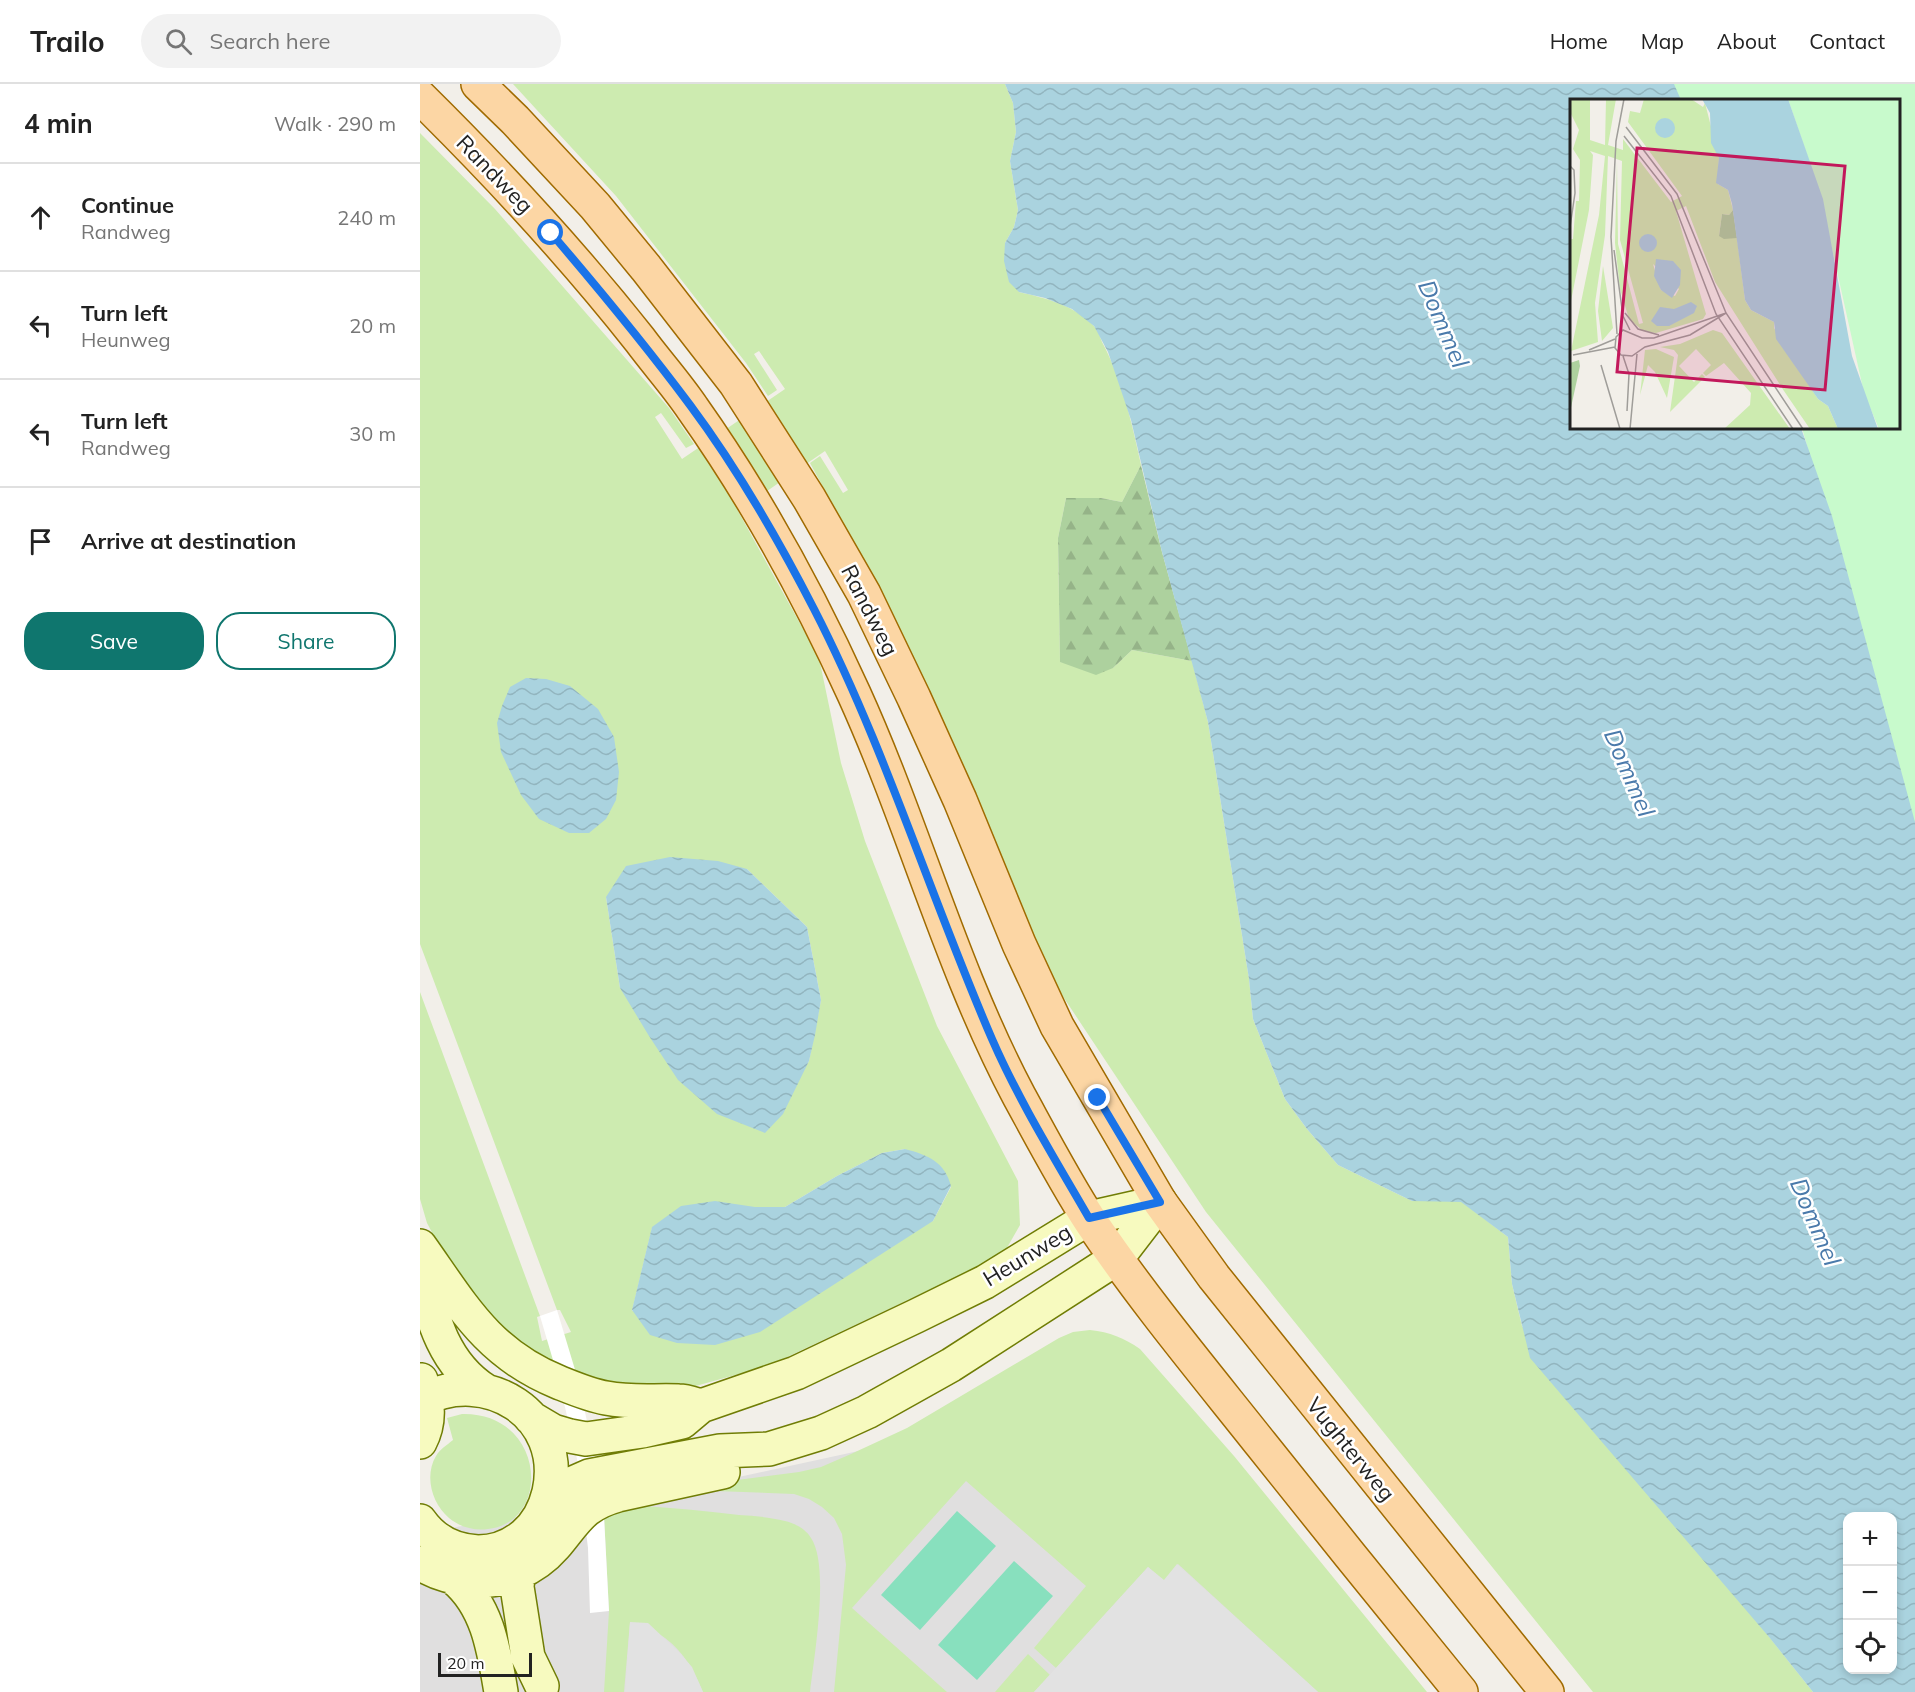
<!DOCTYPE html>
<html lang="en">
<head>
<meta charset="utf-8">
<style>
	body { margin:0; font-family:Mulish,sans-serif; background:#f2f2f2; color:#222 }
	.controls { position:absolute; right:18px; bottom:18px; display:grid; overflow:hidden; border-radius:12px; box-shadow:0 3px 9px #0003 }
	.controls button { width:54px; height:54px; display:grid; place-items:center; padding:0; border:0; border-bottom:2px solid #e0e0e0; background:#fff; color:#222; font:30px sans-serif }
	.scale { position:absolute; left:18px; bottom:15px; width:94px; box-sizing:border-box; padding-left:6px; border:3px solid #222; border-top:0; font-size:16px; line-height:21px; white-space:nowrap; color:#222; -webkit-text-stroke:4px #fff; paint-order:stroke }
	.stop { position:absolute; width:18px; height:18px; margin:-14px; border:4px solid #1a73e8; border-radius:50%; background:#fff }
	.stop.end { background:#1a73e8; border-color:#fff; box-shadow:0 2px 6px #0008 }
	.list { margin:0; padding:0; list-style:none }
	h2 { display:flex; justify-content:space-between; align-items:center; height:78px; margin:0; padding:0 24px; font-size:26px }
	h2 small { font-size:20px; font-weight:400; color:#767676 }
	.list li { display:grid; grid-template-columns:39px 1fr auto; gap:18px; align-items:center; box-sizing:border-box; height:108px; padding:0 24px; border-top:2px solid #e0e0e0 }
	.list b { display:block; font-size:22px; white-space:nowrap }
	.list p { margin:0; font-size:20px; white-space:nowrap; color:#767676 }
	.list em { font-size:20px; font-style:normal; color:#767676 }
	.actions { display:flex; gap:12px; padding:18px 24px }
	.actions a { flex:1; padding:14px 0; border:2px solid #0f766e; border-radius:24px; text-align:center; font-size:21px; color:#0f766e }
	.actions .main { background:#0f766e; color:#fff }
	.icon { flex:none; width:33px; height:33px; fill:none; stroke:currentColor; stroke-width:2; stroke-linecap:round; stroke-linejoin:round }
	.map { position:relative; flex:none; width:1495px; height:1608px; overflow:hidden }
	header { display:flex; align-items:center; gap:36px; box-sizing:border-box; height:84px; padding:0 30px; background:#fff; border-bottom:2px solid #e0e0e0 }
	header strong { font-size:28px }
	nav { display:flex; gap:33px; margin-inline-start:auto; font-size:21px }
	.search { width:420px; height:54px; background:#f2f2f2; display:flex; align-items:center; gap:15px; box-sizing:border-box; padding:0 21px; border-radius:33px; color:#767676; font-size:22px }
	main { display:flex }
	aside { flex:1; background:#fff }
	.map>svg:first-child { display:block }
	.residential { fill:#e0dfdf }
	.grass { fill:#cdebb0; fill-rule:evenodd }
	.forest { fill:url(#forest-firs) }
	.park { fill:#c8facc }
	.pitch { fill:#88e0be }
	.parking { fill:#e2e2e2 }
	.water { fill:url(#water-waves); fill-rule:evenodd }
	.pier { fill:#fff }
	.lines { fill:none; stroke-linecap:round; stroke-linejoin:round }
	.secondary-casing { stroke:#707d05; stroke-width:36 }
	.primary-casing { stroke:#a06b00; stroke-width:36 }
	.secondary { stroke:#f7fabf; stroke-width:33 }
	.primary { stroke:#fcd6a4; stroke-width:33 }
	.route { stroke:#1a73e8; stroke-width:8 }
	.labels { text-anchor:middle; stroke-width:5; stroke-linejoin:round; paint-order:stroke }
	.street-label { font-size:22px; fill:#222; stroke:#fff }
	.water-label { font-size:24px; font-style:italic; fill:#4a7aab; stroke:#fff }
	.inset-road { fill:none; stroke:#9f9d99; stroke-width:1.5 }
	.view { fill:#c2185b; fill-opacity:0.15; stroke:#c2185b; stroke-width:3 }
	.inset-edge { fill:none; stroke:#222; stroke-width:3 }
</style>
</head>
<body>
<header>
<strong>Trailo</strong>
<div class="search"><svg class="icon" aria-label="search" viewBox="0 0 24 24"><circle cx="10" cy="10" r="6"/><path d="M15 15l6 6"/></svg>Search here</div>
<nav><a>Home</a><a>Map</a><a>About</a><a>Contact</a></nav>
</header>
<main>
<aside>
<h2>4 min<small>Walk · 290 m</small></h2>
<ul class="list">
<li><svg class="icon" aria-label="ahead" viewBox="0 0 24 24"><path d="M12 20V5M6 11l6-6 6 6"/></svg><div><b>Continue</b><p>Randweg</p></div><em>240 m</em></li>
<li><svg class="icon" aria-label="left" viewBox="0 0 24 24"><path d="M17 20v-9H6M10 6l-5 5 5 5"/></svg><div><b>Turn left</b><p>Heunweg</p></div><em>20 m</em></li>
<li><svg class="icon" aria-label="left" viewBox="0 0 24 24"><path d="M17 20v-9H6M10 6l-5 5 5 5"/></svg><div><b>Turn left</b><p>Randweg</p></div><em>30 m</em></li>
<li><svg class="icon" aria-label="arrive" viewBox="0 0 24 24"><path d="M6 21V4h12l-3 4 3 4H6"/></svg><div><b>Arrive at destination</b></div></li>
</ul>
<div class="actions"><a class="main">Save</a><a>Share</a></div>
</aside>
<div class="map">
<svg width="1495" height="1608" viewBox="0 0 1495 1608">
	<defs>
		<pattern id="forest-firs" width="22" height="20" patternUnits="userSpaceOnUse" patternTransform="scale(1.5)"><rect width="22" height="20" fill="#add19e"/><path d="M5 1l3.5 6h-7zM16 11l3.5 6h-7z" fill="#95b388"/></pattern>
		<pattern id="water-waves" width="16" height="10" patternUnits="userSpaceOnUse" patternTransform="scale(1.5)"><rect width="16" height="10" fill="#aad3df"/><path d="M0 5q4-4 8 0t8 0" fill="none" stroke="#92b5bf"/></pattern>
	</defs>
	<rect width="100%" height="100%" fill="#f2efe9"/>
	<!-- residential -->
	<path class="residential" d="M 682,1314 L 913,1608 L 0,1608 L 0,1449 L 259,1406 Z"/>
	<!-- grass -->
	<path class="grass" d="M 93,0 L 585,0 L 593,19 L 596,48 L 590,77 L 598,126 L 594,143 L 585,159 L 599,208 C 625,214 654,221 673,241 C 677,245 680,252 682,258 C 702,295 712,339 721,381 L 702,418 L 681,414 L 646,414 L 638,454 L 640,578 L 693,584 L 712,566 L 772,577 L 788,638 L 829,895 L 833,935 L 865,1015 L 887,1045 L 918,1081 L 992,1117 L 1041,1117 L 1088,1153 L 1092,1200 L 1102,1242 L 1393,1608 L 1173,1608 L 786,1128 L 640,908 L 584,787 L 462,511 L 390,379 L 400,372 L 423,409 L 428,406 L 405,367 L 318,427 L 399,574 L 421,679 L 445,757 L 517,942 L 598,1097 L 600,1141 L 580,1176 L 507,1207 L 348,1282 L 254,1308 L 160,1297 L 90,1261 L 51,1222 L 7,1139 L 0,1115 L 0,908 L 120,1232 L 117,1233 L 122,1257 L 151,1248 L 140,1226 L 137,1226 L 0,860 L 0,49 L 75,125 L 249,324 L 274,360 L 266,364 L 241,329 L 235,333 L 262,375 L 365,305 L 339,267 L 334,270 L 357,306 L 348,312 L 326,279 L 196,112 ZM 327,785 L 387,843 L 401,916 L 389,977 L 377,998 L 200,904 L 186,813 ZM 485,1065 L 531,1103 L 513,1137 L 212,1227 L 232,1144 L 335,1123 L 365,1123 L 417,1092 L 462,1069 Z
		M 670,1246 C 690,1248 704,1254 720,1265 L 814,1372 L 1007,1608 L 898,1608 L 758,1480 L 744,1497 L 728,1483 L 636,1584 L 614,1564 L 666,1502 L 546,1397 L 432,1524 L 527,1608 L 414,1608 L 426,1481 L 422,1450 L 414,1434 L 402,1423 L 389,1415 L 374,1410 L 295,1407 L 292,1406 L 294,1399 L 379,1388 L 401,1383 L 431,1370 L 487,1344 L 639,1254 L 653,1248 Z
		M 42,1330 C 125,1328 133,1438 68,1445 C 54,1447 40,1443 29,1434 C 12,1420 4,1392 16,1372 C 20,1365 27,1361 33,1356 L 27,1334 Z
		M 223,1422 C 255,1424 287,1427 319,1431 C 334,1432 350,1433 365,1437 C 374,1439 386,1445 391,1454 C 410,1482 394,1573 390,1608 L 283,1608 C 274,1587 264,1568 245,1554 C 235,1547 221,1543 210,1538 L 204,1608 L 184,1608 L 189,1527 L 184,1432 Z
		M 608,1570 L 630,1591 L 614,1608 L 575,1608 Z"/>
	<!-- forest -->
	<path class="forest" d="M 721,381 L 742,468 L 772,577 L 712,566 L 693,584 L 676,591 L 640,578 L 638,454 L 646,414 L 681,414 L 702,418 Z"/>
	<!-- park -->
	<path class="park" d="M 1250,0 L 1495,0 L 1495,742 L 1382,344 L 1478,344 L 1478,16 L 1256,16 Z"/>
	<!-- pitch -->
	<path class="pitch" d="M 537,1427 L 576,1462 L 500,1546 L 461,1511 Z
		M 594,1477 L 633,1512 L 557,1596 L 518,1561 Z"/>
	<!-- parking -->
	<path class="parking" d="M 757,1480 L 898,1608 L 614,1608 L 728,1483 L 744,1496 Z
		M 210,1538 L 228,1539 L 259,1568 L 272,1583 L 283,1608 L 205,1608 Z"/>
	<!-- water -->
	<path class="water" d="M 585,0 L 1254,0 L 1261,16 L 1152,16 L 1152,344 L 1381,344 L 1412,432 L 1495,738 L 1495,1608 L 1393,1608 L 1349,1553 L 1110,1274 L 1092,1200 L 1088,1153 L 1041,1118 L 992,1117 L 918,1081 L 887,1045 L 865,1015 L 833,935 L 829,895 L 788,638 L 742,468 L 711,336 L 688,268 L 674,242 L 652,225 L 625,214 L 599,208 L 589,198 L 584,177 L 585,159 L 594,143 L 598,126 L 590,77 L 596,48 L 593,19 ZM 1472,1432 L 1472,1586 L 1428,1586 L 1428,1432 Z
		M 106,594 L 126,595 L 150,602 L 178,625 L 194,653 L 199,688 L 196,716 L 186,735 L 169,749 L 149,749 L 119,735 L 101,711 L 81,668 L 77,639 L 82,622 L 90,603 Z
		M 250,773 L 298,777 L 327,785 L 387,843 L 401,916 L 395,951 L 389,977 L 363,1030 L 345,1049 L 297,1030 L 258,996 L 229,952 L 200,904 L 186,813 L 206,782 Z
		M 485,1065 C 508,1071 525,1078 531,1102 L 513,1137 L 340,1248 L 295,1261 L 257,1259 L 230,1251 L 212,1226 L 232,1143 L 261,1122 L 295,1117 L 335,1123 L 365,1123 L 417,1092 L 462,1069 Z"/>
	<!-- pier -->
	<path class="pier" d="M 137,1226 L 156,1289 L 175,1372 L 184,1432 L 189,1527 L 170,1529 L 168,1464 L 157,1375 L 138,1293 L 120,1232 Z"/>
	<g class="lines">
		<!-- secondary casing -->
		<g class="secondary-casing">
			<path id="secondary" d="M 0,1162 C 42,1221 67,1269 138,1298 C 153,1304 169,1311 186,1314 C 213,1319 233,1316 259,1317 C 266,1317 274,1320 281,1322
				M 0,1185 C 12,1232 22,1279 66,1307
				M 0,1317 C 66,1281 146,1331 129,1408 C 125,1425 117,1440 104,1451 C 91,1462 75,1468 58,1468 C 35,1467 14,1457 0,1437
				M 111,1334 L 133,1347 L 150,1352 L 166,1355 L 223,1347 L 262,1338 L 281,1322 L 376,1289 L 496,1232 L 565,1198 L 669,1134 L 740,1118
				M 0,1358 C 11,1337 8,1318 1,1296
				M 124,1423 L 144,1403 L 169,1392 L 300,1367 L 349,1365 L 401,1349 L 447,1328 L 531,1281 L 697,1174 L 740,1118
				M 100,1468 L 97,1503 L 108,1573 L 122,1602
				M 0,1479 C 16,1490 33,1494 52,1496 C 84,1499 114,1486 135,1462 C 157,1436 162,1421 198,1411 L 303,1388
				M 34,1494 C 68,1522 74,1567 81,1608"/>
		</g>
		<!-- primary casing -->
		<g class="primary-casing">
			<path id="primary" d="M 58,0 L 95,36 L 175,122 L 226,184 L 316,300 L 389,414 L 444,510 L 494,614 L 540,716 L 599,860 L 637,942 L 740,1118 L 794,1193 L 1127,1608
				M 0,13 C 78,90 152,170 220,256 C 237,279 257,301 273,325 C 336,414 389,511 434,610 C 494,742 531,884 599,1012 C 622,1054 645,1098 671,1138 C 723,1215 783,1287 841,1360 C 907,1443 974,1526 1041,1608"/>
		</g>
		<!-- secondary -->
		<use href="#secondary" class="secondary"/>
		<!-- primary -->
		<use href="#primary" class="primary"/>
	</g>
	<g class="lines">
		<!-- route -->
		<path class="route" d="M 131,149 C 179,205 226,262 270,321 C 317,384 358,455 394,525 C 465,663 510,812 572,955 C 599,1017 635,1075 669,1134 L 740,1118 L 678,1014"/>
	</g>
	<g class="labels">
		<!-- street labels -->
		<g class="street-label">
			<text transform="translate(75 90) rotate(46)" y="8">Randweg</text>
			<text transform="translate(450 526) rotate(63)" y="8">Randweg</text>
			<text transform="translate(607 1171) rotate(-31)" y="8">Heunweg</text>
			<text transform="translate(931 1365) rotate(51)" y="8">Vughterweg</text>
		</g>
		<!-- water labels -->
		<g class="water-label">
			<text transform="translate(1023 240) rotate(67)" y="8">Dommel</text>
			<text transform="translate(1209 689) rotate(67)" y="8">Dommel</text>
			<text transform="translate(1395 1138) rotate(67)" y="8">Dommel</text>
		</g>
	</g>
	<!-- overview -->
	<g transform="translate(1150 15)">
		<rect width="330" height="330" fill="#f2efe9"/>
		<path d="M 0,0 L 20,0 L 20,41 L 35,46 L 36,0 L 46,0 L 38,46 L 53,51 L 53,40 L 101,103 L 112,97 L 58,23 L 60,12 L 70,14 L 74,0 L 121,0 L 133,8 L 135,4 L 149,59 L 148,85 L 158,91 L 163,111 L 159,116 L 152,115 L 149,137 L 167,139 L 175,201 L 181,211 L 204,223 L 204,229 L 236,282 L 248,300 L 258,307 L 268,330 L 240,330 L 214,292 L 145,183 L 116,107 L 106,112 L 136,215 L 133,220 L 86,234 L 73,232 L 59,220 L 50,190 L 45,144 L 47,62 L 48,145 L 69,225 L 73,224 L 50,141 L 52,62 L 38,57 L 35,136 L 25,204 L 28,243 L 1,252 L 29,116 L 35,57 L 20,52 L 23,56 L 19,111 L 0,207 L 0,140 L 3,140 L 6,102 L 9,102 L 10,61 L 3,50 L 9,31 L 0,13 ZM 83,165 L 109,190 L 105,197 L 91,191 ZM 33,167 L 43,229 L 32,242 L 28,212 ZM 143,231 L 152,234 L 220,330 L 154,330 L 180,306 L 181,294 L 154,264 L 136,277 L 133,274 L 141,266 L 126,250 L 109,267 L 124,283 L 132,275 L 135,278 L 100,313 L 108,256 L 104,251 L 90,248 L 110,245 ZM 86,250 L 104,258 L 97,299 L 85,273 L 78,266 L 70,296 L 75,251 Z" fill="#cdebb0" fill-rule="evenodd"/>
		<path d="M 163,111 L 167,139 L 154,140 L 149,137 L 152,115 L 159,116 ZM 9,261 L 10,267 L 0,313 L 0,264 Z" fill="#add19e"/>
		<path d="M 218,0 L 330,0 L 330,330 L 309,330 L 294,294 L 249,91 Z" fill="#c8facc"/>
		<path d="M 132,0 L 218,0 L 253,100 L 282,257 L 308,330 L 268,330 L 258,307 L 248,300 L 206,240 L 204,223 L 181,211 L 175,201 L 162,105 L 158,91 L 146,84 L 149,59 L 141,44 L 140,14 ZM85 29a10 10 0 1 1 20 0a10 10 0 1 1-20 0ZM69 144a9 9 0 1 1 18 0a9 9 0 1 1-18 0ZM 86,160 L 103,162 L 111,171 L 110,186 L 102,199 L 91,191 L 84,177 ZM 121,203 L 127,207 L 124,214 L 99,227 L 87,227 L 81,222 L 90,208 L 104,210 Z" fill="#aad3df"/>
		<path class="inset-road" d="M 56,28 L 107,95 L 156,214 L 233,330M 54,37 L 101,97 L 146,215 L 223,330M 0,67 L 4,71 L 5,94 L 0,128M 44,151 L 53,217 L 60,231M 55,214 L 68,230 L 89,236M 156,214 L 120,236 L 75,248 L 62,257 L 51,256 L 45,249 L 46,238 L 53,231 L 72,239 L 84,239 ZM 47,235 L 41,138 L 46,42 L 54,0M 19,251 L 45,240M 3,256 L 45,248M 53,257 L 59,275 L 57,312M 31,266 L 50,330M 60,330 L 67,255"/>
		<path class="view" d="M 67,49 L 275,67 L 255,291 L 47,273 Z"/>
		<rect width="330" height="330" class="inset-edge"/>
	</g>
</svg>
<div class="controls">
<button>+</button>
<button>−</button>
<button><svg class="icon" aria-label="locate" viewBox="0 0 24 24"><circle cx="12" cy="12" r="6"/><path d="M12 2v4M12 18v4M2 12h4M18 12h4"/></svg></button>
</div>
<div class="scale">20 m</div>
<div class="stop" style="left:131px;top:149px"></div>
<div class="stop end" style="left:678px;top:1014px"></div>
</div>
</main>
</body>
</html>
